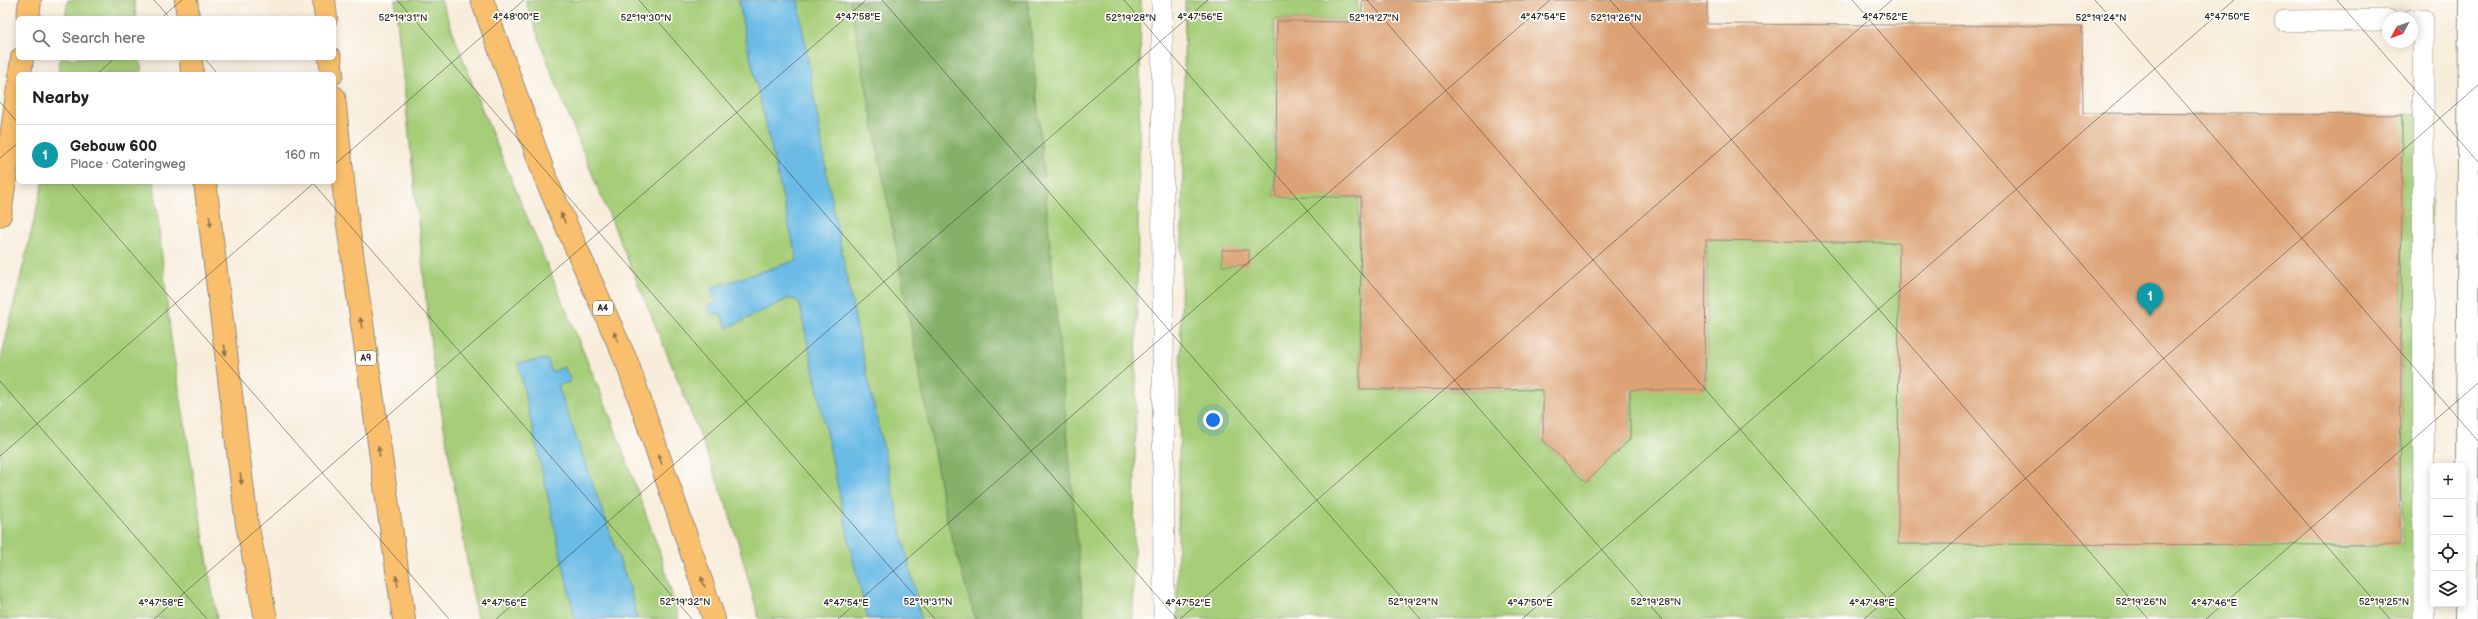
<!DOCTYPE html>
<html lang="en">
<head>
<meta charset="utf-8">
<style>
	body { margin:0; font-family:"Balsamiq Sans",sans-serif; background:#f6f6f6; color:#222 }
	.controls { position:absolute; right:12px; bottom:12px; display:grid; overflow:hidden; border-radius:6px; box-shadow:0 2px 10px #0003 }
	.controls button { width:36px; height:36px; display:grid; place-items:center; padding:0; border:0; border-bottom:1px solid #e0e0e0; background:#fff; color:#222; font:20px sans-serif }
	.compass { position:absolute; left:2382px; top:12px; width:36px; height:36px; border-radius:50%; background:#fff; box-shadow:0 2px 10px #0003; rotate:229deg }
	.you { position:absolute; left:1213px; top:420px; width:14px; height:14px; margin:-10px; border:3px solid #fff; border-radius:50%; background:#1a73e8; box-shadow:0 0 0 6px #1a73e833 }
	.badge { display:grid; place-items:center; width:26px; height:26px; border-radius:50%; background:#b5179e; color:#fff; font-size:13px; font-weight:700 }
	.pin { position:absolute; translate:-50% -33px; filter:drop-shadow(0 1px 2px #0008) }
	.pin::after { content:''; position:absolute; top:21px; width:14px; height:12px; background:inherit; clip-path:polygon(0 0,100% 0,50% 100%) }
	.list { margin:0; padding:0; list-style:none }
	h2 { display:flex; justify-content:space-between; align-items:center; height:52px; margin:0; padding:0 16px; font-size:17px }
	h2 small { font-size:13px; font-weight:400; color:#767676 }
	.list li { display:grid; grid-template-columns:26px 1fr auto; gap:12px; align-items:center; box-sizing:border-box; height:60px; padding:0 16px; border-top:1px solid #e0e0e0 }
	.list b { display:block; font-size:15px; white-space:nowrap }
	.list p { margin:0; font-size:13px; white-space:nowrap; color:#767676 }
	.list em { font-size:13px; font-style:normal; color:#767676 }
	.icon { flex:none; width:22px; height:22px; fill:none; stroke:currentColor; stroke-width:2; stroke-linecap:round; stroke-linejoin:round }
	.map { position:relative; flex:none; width:2478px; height:619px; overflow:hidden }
	.search { position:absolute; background:#fff; box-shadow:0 2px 10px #0003; left:16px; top:16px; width:320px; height:44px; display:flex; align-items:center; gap:10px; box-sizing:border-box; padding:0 14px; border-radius:6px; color:#767676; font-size:15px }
	.panel { position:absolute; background:#fff; box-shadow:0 2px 10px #0003; left:16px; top:72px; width:320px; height:112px; border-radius:6px }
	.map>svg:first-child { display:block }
	.green { fill:#a6cd78; stroke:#687c52 }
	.forest { fill:#84b068; stroke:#586e4a }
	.water { fill:#6abbe6; stroke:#4a7388 }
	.building { fill:#dca275 }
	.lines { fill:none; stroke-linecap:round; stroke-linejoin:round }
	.service-casing { stroke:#928c82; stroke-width:22 }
	.minor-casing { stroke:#928c82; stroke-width:24 }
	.motorway-casing { stroke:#928c82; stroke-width:24 }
	.service { stroke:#fff; stroke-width:21 }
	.minor { stroke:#fff; stroke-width:22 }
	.motorway { stroke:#f9bf6d; stroke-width:22 }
	.oneway { fill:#92754c }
	.ticks { fill:none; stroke:#2b2b2b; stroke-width:1; stroke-opacity:0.45 }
	.labels { text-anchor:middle; stroke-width:3.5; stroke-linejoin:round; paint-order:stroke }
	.shield { fill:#fdfcf7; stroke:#6a6a68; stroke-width:1 }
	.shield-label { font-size:9px; font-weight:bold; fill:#2b2b2b }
	.ticks-label { font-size:10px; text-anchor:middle; fill:#2b2b2b; stroke:#fdfcf7; stroke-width:3.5; stroke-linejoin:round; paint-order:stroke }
</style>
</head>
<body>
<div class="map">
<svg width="2478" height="619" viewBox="0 0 2478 619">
	<rect width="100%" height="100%" fill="#fdfcf7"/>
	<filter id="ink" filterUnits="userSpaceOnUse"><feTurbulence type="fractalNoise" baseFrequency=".025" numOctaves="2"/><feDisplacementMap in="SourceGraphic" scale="8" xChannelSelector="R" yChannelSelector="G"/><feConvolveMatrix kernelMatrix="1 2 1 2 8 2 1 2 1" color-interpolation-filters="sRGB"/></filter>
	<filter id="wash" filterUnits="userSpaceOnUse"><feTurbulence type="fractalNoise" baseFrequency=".012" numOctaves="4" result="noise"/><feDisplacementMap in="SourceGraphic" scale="16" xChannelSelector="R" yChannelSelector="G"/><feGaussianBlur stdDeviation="0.9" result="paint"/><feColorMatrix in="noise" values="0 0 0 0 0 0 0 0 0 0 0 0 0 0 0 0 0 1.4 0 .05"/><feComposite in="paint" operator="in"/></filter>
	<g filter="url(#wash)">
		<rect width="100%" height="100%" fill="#f8ecda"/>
		<!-- green -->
		<path class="green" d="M 68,0 L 134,0 L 136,18 L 65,18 Z
			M 395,0 L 441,0 L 481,107 L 609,413 L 659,550 L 679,619 L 477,619 L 432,356 Z
			M 525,0 L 1141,0 L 1133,619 L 759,619 C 749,584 741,548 729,513 C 667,340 586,174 525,0 Z
			M 1185,0 L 1358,0 L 1358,20 L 1275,20 L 1275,196 L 1359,197 L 1360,389 L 1544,392 L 1541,439 L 1586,482 L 1629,439 L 1632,389 L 1706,388 L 1707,240 L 1900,240 L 1900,541 L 2402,544 L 2401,114 L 2431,115 L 2430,619 L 1177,619 Z
			M 60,58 L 140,58 L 142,74 L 58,74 Z
			M 43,182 L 154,182 L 171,339 L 217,619 L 0,619 L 0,364 Z"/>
		<!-- forest -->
		<path class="forest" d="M 850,0 L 1028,0 L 1084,619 L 975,619 L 946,517 Z"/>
		<!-- water -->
		<path class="water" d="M 739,0 L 798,0 L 827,176 L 857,329 L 921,619 L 868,619 L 854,564 L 799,302 L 790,298 L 727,328 L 720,313 L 711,315 L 707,306 L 716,303 L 711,288 L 797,260 L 743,26 Z
			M 547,359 L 552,372 L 564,367 L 571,381 L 558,386 L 630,589 L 637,619 L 575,619 L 518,363 Z"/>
		<g id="blocks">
			<!-- building -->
			<path class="building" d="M 1362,0 L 1707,0 L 1707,24 L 2082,26 L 2083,113 L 2402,115 L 2400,545 L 1898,544 L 1899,243 L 1706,240 L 1705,390 L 1630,390 L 1630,439 L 1586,483 L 1543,440 L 1543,390 L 1360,389 L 1361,197 L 1276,197 L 1277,21 L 1362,22 Z
				M 1222,250 L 1249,250 L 1249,265 L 1222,266 Z"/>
		</g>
	</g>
	<g filter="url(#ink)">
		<use href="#blocks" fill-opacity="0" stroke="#928c82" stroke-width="1"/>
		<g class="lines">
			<!-- service casing -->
			<g class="service-casing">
				<path id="service" d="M 1162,0 L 1164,619
					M 2412,20 L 2423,20 L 2424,619
					M 2285,21 L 2388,20"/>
			</g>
			<!-- minor casing -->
			<g class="minor-casing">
				<path id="minor" d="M 2466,619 L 2470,0"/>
			</g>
			<!-- motorway casing -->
			<g class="motorway-casing">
				<path id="motorway" d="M 186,0 L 188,18
					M 324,0 L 326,18
					M 482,0 L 547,182 L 628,365 L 714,619
					M 28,18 L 30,0
					M 191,58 L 192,74
					M 330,58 L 332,74
					M 20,74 L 22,58
					M 334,97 L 347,218 L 404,619
					M 205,182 L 247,524 L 266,619
					M 0,215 L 18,88"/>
			</g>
			<!-- service -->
			<use href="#service" class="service"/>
			<!-- minor -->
			<use href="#minor" class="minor"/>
			<!-- motorway -->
			<use href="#motorway" class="motorway"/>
		</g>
		<!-- one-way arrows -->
		<defs><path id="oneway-solid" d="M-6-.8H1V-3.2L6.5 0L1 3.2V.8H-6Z"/></defs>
		<g class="oneway">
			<use href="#oneway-solid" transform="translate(563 218) rotate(-114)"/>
			<use href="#oneway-solid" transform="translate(210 221) rotate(83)"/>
			<use href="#oneway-solid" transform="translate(361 323) rotate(-98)"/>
			<use href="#oneway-solid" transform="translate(616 337) rotate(-114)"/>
			<use href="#oneway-solid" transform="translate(225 350) rotate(83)"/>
			<use href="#oneway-solid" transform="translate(379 452) rotate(-98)"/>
			<use href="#oneway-solid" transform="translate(660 459) rotate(-109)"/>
			<use href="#oneway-solid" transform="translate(241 479) rotate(83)"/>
			<use href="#oneway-solid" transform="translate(397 581) rotate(-100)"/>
			<use href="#oneway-solid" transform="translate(703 582) rotate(-109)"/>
		</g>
	</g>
	<!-- ticks -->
	<path class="ticks" d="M 154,0 L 170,18M 397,0 L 935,619M 639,0 L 1177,619M 882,0 L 1420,619M 1124,0 L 1662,619M 1367,0 L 1905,619M 1610,0 L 2148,619M 1852,0 L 2390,619M 2095,0 L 2478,441M 2337,0 L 2478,162M 161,18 L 182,0M 204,58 L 218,74M 97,74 L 115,58M 0,102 L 18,123M 0,158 L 18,143M 334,165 L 524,0M 70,182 L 449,619M 312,182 L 692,619M 0,381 L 207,619M 0,456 L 315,182M 154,619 L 866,0M 496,619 L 1208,0M 838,619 L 1550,0M 1180,619 L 1892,0M 1522,619 L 2234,0M 1864,619 L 2478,85M 2206,619 L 2478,383"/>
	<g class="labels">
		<!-- shield labels -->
		<g class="shield">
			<rect x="593" y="301" width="20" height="14" rx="3"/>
			<rect x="356" y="351" width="20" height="14" rx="3"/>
		</g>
		<g class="shield-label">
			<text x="603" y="311">A4</text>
			<text x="366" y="361">A9</text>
		</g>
	</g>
	<g class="ticks-label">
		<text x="516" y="20">4°48'00"E</text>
		<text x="858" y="20">4°47'58"E</text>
		<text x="1200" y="20">4°47'56"E</text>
		<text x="1543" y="20">4°47'54"E</text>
		<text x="1885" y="20">4°47'52"E</text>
		<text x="2227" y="20">4°47'50"E</text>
		<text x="403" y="21">52°19'31"N</text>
		<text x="1374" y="21">52°19'27"N</text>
		<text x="1616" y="21">52°19'26"N</text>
		<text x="646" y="21">52°19'30"N</text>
		<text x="1131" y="21">52°19'28"N</text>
		<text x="2101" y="21">52°19'24"N</text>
		<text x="685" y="605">52°19'32"N</text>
		<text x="928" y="605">52°19'31"N</text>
		<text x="1413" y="605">52°19'29"N</text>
		<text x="1656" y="605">52°19'28"N</text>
		<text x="2141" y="605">52°19'26"N</text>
		<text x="2384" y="605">52°19'25"N</text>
		<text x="161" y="606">4°47'58"E</text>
		<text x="504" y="606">4°47'56"E</text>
		<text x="846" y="606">4°47'54"E</text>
		<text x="1188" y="606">4°47'52"E</text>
		<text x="1530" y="606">4°47'50"E</text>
		<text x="1872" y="606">4°47'48"E</text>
		<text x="2214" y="606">4°47'46"E</text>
	</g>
</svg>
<div class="controls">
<button>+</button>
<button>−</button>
<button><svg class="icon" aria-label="locate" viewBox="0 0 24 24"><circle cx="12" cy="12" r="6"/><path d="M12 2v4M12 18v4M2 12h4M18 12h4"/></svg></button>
<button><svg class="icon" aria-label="layers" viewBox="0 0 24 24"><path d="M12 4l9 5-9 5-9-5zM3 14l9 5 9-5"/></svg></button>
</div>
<svg class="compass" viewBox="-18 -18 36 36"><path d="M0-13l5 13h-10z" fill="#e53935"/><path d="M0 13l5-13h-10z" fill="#767676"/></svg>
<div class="you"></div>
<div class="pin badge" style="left:2150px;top:316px;background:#0f9aa8">1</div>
<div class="search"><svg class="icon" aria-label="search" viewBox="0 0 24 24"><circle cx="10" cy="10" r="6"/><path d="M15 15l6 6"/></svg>Search here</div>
<section class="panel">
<h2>Nearby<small></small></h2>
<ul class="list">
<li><span class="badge" style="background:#0f9aa8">1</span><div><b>Gebouw 600</b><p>Place · Cateringweg</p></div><em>160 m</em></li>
</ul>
</section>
</div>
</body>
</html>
